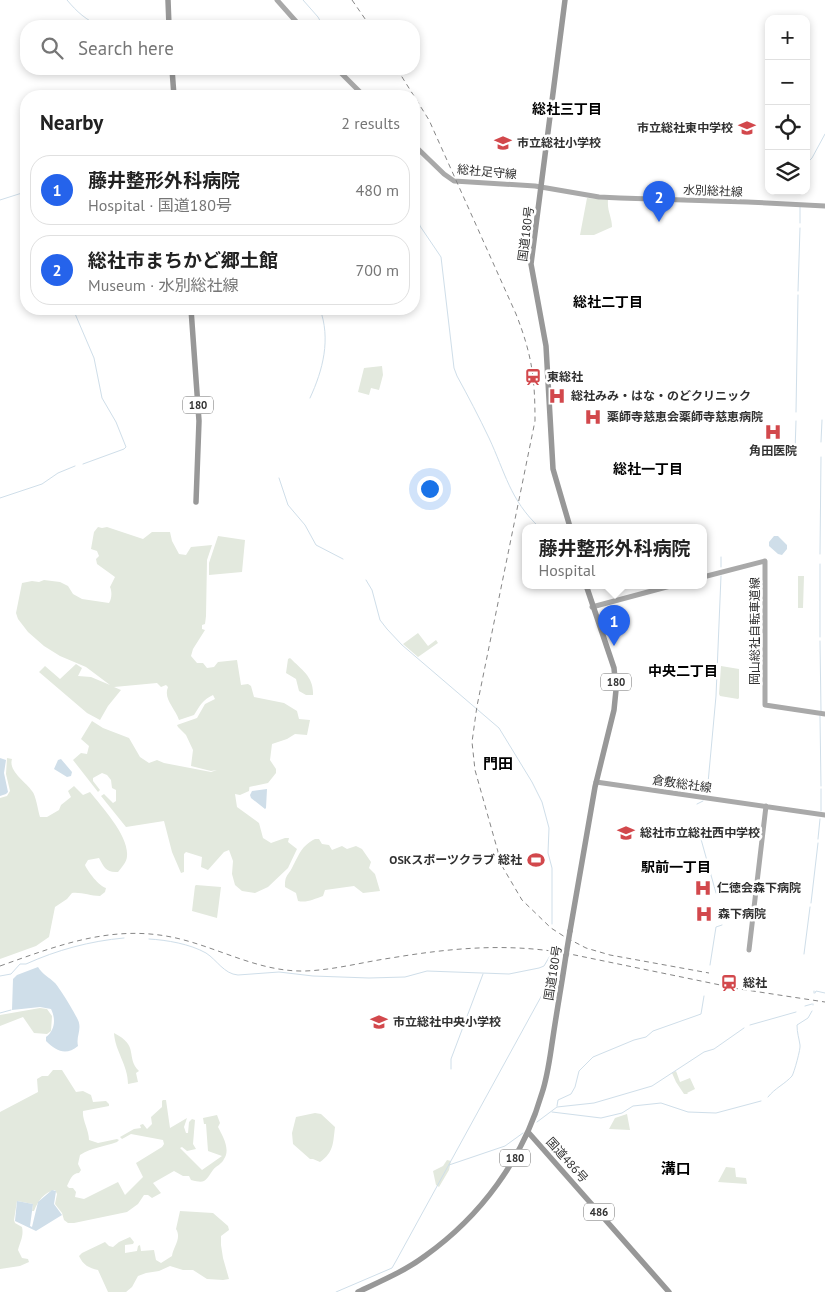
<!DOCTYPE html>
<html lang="en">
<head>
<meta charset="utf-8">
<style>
	body { margin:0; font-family:"PT Sans","Noto Sans JP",sans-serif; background:#f2f2f2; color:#222 }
	.controls { position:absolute; right:15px; top:15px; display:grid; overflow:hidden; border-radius:10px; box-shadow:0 2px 8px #0003 }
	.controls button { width:45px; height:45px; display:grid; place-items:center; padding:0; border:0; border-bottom:1px solid #e0e0e0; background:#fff; color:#222; font:25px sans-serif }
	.you { position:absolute; left:429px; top:488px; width:18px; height:18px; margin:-12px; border:4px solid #fff; border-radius:50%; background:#1a73e8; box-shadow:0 0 0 8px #1a73e833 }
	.badge { display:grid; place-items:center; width:32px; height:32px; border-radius:50%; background:#2563eb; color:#fff; font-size:16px; font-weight:700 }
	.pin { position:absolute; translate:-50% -41px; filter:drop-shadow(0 1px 2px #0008) }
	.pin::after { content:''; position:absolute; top:26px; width:18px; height:15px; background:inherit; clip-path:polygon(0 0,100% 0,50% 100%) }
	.popup { position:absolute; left:522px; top:524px; width:185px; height:65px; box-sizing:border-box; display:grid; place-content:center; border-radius:10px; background:#fff; filter:drop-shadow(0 1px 4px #0005); font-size:16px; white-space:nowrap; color:#767676 }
	.popup b { font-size:19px; color:#222 }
	.popup::after { content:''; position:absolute; left:50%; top:100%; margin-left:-10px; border:10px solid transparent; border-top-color:#fff }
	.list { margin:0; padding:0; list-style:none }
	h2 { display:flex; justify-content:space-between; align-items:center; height:65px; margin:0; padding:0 20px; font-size:21px }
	h2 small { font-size:16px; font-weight:400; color:#767676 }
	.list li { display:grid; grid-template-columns:32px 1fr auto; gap:15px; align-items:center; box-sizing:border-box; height:70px; margin:0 10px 10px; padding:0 10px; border:1px solid #e0e0e0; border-radius:20px }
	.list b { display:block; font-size:19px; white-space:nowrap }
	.list p { margin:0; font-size:16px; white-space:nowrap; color:#767676 }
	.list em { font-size:16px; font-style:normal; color:#767676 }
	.icon { flex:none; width:28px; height:28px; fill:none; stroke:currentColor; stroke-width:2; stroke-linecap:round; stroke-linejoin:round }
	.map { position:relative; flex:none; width:825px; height:1292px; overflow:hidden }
	.search { position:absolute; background:#fff; box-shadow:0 2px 8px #0003; left:20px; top:20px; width:400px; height:55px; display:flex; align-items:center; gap:12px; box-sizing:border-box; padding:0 18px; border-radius:20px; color:#767676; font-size:19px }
	.panel { position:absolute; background:#fff; box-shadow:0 2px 8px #0003; left:20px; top:90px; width:400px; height:225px; border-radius:20px }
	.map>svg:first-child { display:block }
	.green { fill:#e3e9de }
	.water { fill:#cfdee9 }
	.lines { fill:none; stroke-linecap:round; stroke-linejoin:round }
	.stream { stroke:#cfdee9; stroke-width:1 }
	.major { stroke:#a9a9a9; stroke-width:5 }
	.highway { stroke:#989898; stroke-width:5.5 }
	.rail { stroke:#868686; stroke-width:1; stroke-dasharray:5 4; stroke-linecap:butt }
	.highway-bridge { stroke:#989898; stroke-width:5.5 }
	.labels { text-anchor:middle; stroke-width:5; stroke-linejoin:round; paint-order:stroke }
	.shield { fill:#fff; stroke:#6f6f6f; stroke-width:1 }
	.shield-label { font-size:11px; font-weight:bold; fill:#313131 }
	.poi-label { font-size:12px; font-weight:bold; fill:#313131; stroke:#fff; text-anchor:start }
	.street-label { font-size:12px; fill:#313131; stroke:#fff }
	.neighbourhood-label { font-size:14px; font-weight:bold; fill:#000; stroke:#fff }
	.quarter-label { font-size:15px; font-weight:bold; fill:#000; stroke:#fff }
</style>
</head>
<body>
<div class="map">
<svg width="825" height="1292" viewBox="0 0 825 1292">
	<rect width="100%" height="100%" fill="#fff"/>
	<!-- green -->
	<path class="green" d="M 587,198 L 608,200 C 607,211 612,217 612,227 L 594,235 L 580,235 Z
		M 382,366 L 383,375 L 379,390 L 371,388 L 369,395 L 358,392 L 364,368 Z
		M 98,527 L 102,528 L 107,527 L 143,539 L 152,532 L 170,532 L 172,541 L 179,554 L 186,555 L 191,547 L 212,545 L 207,560 L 206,616 L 205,624 L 202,625 L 202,629 L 205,630 L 193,649 L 191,656 L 197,663 L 203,663 L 207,668 L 214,667 L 218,662 L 237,660 L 241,685 L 248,684 L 251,686 L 254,697 L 284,703 L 297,711 L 299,719 L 310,720 L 307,735 L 295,734 L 287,739 L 272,744 L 270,760 L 276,769 L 276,773 L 268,783 L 249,787 L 250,781 L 249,791 L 240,795 L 235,794 L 237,807 L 259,823 L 263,838 L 271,843 L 285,838 L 289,838 L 288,842 L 297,849 L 288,868 L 268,887 L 255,893 L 242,891 L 235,885 L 232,874 L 233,861 L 229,850 L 224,852 L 208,870 L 201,867 L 202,857 L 186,852 L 184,854 L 184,872 L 181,873 L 172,852 L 164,821 L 126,827 L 101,796 L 104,794 L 113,803 L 116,801 L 116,790 L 112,788 L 111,780 L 107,775 L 102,773 L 93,778 L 93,781 L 100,790 L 98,792 L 73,760 L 81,753 L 87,754 L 89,746 L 81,739 L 92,721 L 103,728 L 129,738 L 140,757 L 149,763 L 157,760 L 164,763 L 211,772 L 217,770 L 211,771 L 191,766 L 193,750 L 186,735 L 178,727 L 177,725 L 197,718 L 205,704 L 215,699 L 213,695 C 202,700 200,706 194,715 L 179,720 C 175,708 163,699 168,687 L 166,685 L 161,687 L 157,683 L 114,687 L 121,690 L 108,706 L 100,720 L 87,713 L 39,672 L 45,666 L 60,679 L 76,664 L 82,668 L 78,676 L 91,677 L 110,685 L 86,667 L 60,656 L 44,646 L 28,632 L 18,619 L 16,613 L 22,583 L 32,581 L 39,582 L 44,580 L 60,582 L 68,586 L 73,594 L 82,599 L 109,603 C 112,599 112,591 110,587 L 115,577 L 97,564 L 96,559 L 99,556 L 97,551 L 91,549 L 94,532 Z
		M 218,536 L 245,540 L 242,572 L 209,575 L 209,563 Z
		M 798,576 L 804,576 L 803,608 L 798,608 Z
		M 418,633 L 428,646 L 436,640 L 438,643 L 418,657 L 403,644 Z
		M 290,658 C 302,670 314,677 313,695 L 306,695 L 299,691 L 296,679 L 286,673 L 288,659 Z
		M 721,666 L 739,669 L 739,698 L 738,699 L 720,696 L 719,694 Z
		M 7,758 L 12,759 C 8,771 26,782 32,791 C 36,795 38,811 40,817 L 47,817 L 59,810 L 61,805 L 71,797 L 68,791 L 74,786 L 83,795 L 90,792 C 102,807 129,836 127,856 C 127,862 121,868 118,872 C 106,873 104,867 99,858 L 88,860 L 85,865 C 88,872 99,886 106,888 L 105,892 L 100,896 C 90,896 82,892 72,893 L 67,899 L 55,907 L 49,937 L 36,946 L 0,959 L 0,798 L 7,796 L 10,791 L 6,774 Z
		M 315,839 L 319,839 L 322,844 L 329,845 L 332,850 L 342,846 L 347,849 L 356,846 L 362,849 L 371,862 L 369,868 L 375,874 L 380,891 L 363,893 L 354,886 C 344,887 335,889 325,890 L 323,896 C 314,899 307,903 298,901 L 296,893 L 285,887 C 285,875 287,877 292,868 C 299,855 301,846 315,839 Z
		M 196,885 L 221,887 L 217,918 L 192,911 L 195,886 Z
		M 40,1008 L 47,1009 L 52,1016 L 51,1031 L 47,1034 L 34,1033 L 23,1017 L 0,1026 L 0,1015 Z
		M 114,1033 C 140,1046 125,1057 139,1071 L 136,1073 L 138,1082 L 128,1084 C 128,1065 115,1051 114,1033 Z
		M 53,1070 L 62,1070 L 76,1092 L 83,1091 L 91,1095 L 93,1102 L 106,1101 L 109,1104 L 109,1106 L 83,1111 C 82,1120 89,1130 89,1140 L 98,1143 L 117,1139 L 119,1140 L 117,1142 C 103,1147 93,1147 80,1155 L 78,1164 L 81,1170 L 79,1173 C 72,1173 70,1180 67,1186 L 69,1188 L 73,1188 L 76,1192 L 75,1197 L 84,1199 L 118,1182 L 125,1195 L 143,1177 L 136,1163 L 162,1147 L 164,1144 L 163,1140 L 131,1134 L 122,1139 L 120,1137 L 134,1129 L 141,1128 L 140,1125 L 143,1124 L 147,1129 L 152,1124 L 151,1117 L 162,1107 L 162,1101 L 163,1100 L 166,1100 L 170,1128 L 187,1118 L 184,1127 L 186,1133 L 188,1133 L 189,1122 L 192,1119 L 195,1120 L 193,1144 L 196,1149 L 187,1151 L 182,1147 L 180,1148 L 202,1170 L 222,1156 L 208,1151 L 206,1124 L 204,1124 L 203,1118 L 217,1115 L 220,1123 L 218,1127 C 222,1135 231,1149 224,1159 C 222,1164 216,1166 213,1170 C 205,1181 206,1184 191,1180 L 189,1176 L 183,1176 L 174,1171 L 153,1183 L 161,1193 L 152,1198 L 148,1195 L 144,1195 L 138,1204 L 127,1212 L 74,1223 L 68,1223 L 64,1220 L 62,1213 L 55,1204 L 57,1194 L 55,1190 C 44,1192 38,1201 34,1211 L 32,1211 L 33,1204 L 17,1201 L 14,1220 L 15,1223 L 22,1227 C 24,1236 20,1242 18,1250 L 22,1258 L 28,1259 L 29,1262 L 20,1266 L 0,1269 L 0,1112 L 38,1092 L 37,1079 L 42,1076 L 48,1076 Z
		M 676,1071 L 680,1082 L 690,1078 L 695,1089 L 687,1093 L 688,1094 L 684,1094 L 676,1082 L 672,1073 Z
		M 315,1113 L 321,1114 L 335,1127 C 333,1143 334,1152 320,1162 L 313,1159 L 310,1159 L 293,1144 L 292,1133 L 296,1117 Z
		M 627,1114 L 630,1130 L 609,1129 L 615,1118 Z
		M 447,1160 L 451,1161 L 449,1170 L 439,1187 L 436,1185 L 433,1171 L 443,1166 Z
		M 726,1167 L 735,1168 L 736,1177 L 746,1178 L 747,1184 L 718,1182 Z
		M 180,1211 L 213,1213 L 228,1226 L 229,1230 L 221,1236 L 221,1245 L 223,1258 L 229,1279 L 223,1280 L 207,1279 L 193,1270 L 183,1270 L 170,1266 L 159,1271 L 146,1273 L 138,1276 L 132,1287 L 126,1292 L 108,1292 L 98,1270 C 89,1268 83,1265 79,1256 L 82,1253 L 105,1242 L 109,1246 L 113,1247 L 119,1242 L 130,1237 L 134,1242 L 133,1244 L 125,1245 L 125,1253 L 137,1251 L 138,1246 L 140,1245 L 141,1251 L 154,1250 L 156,1260 L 161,1263 L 172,1256 C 173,1247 182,1239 176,1229 Z"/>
	<!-- water -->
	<path class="water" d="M 774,536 L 778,536 L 787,545 L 787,549 L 782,555 L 778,554 L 769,546 L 769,542 Z
		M 0,758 L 6,760 L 4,773 L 8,792 L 6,794 L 0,796 Z
		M 61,759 L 72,772 L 71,776 L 67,777 L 54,769 L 58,760 Z
		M 267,789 L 266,808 L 265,809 L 251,798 L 250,795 L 252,791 Z
		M 38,967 C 43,975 49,977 55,983 C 59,987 79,1019 79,1023 C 81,1031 76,1037 78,1046 C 66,1056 56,1051 46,1041 L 46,1037 C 55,1030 56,1019 51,1009 L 40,1007 L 12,1010 L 13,979 L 17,975 Z
		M 52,1190 L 56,1191 L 54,1204 L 62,1215 L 36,1231 L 15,1221 L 17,1201 L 33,1204 L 30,1226 L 32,1227 L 38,1202 Z"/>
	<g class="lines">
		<!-- stream -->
		<path class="stream" d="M 67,0 C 77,12 86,20 100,26
			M 303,0 L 318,17 L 323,26
			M 344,69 L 346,75
			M 355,91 L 361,96
			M 806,164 L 812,158 L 825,134
			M 0,200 L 22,193 L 26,196
			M 414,204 L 420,226 L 441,257 L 454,368 L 457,376 C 468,396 479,417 489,438 C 505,472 510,500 539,527
			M 800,223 L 800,207
			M 798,291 L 800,228
			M 73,309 L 94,358 L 102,398 L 116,422 L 126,447 L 124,449 L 83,464
			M 310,398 C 323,370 331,339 320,309
			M 796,412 L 798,295
			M 821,442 L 822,420
			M 768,453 L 795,452 L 796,421
			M 279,478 L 288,505 L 305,525 L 316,545 L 343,559
			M 0,498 L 42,484 L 58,473 L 75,466
			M 820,554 L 821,457
			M 820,564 L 820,637
			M 721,567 L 721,557
			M 366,580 L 372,590 L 380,620 L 387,629 L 402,645 L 499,728 L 532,782 L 542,802 L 549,828 L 548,853 L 552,868 L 552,924
			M 820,641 L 821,711
			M 820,716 L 821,786
			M 821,789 L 821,811
			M 707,794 L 716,696 L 721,576
			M 697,804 L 703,801
			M 699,832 L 716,893
			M 818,839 L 820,819
			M 811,903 L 818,843
			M 149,939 C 167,940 190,944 206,953 C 217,960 224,974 238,975 L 279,972 L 313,976 L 369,978 L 405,977 L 427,971 L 509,974 L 539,968 L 544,966 L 551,954
			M 804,954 L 810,907
			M 710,965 L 716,927 L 722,925
			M 0,976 L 11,974 L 20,964 L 26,964 C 57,950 90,941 124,938
			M 814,993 L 814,991
			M 815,993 L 816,991 L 825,993
			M 813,1005 L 813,1004
			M 805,1006 L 812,1004
			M 0,1013 L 11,1010
			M 750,1025 L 796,1012
			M 451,1069 L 451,1059 L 483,974
			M 768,1097 C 775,1088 785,1084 792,1076 C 794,1073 801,1048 800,1045 C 799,1038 797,1033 797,1025 L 808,1018 L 812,1011
			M 557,1106 L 558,1100 L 571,1094 L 575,1087 L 579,1071 L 593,1057 L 634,1040 L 646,1037 L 653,1031 L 701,1014 L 704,996
			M 552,1112 L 601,1118 L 622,1113 L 633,1106 L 661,1103 L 688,1112 L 716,1113 L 761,1101
			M 537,1122 L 557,1107 L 594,1103 L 652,1086 L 704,1052 L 714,1049 L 744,1028
			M 449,1165 L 505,1146 L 523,1133
			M 336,1292 L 392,1268 L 396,1261 L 548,984 L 551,952"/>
		<!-- major -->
		<path class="major" d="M 277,0 L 300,26
			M 337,69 L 364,96
			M 414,145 L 444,174 L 454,181 L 535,186 L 599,197 L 620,198 L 747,202 L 825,206
			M 703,577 L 765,561 L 765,705 L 825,714
			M 592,607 L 674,585
			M 596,782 L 825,815
			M 749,950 L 766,806"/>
		<!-- highway -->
		<path class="highway" d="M 168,0 L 169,26
			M 565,0 L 531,264 L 546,346 L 553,469 L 570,527
			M 172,69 L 174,96
			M 191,309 L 199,421 L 196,502
			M 570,931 L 595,787 L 614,710 L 616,690 L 614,668 L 586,585
			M 528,1132 L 669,1292
			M 358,1292 C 381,1281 405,1271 425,1256 C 481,1216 523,1159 542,1093 C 548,1075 550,1056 553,1037 C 557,1010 562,982 566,955"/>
		<!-- rail -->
		<path class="rail" d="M 352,0 L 370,26
			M 397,69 L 429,120 L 516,314 C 532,355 535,378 535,421 L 477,706 L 472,742 L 475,770 L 502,866 L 522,900 L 551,928 L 565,937 L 586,948 L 610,955 L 709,973
			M 0,966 C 62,944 118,922 184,940 C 225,951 262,972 305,971 C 334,970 363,962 391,958 C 451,948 505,943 565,953 L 730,987
			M 733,988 L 825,1002"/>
		<!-- highway-bridge -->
		<path class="highway-bridge" d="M 566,955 L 570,931"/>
	</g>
	<!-- icons -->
	<defs>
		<g id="school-bare" transform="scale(1.35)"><path d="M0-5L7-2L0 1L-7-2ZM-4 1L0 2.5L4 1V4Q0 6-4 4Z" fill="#d2484c" stroke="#fff" stroke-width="2.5" paint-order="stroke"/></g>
		<g id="station-bare" transform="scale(1.35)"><path d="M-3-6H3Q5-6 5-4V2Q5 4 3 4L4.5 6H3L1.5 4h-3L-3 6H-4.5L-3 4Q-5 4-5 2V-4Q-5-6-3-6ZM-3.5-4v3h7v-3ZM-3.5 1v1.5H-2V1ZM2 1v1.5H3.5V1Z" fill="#d2484c" stroke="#fff" stroke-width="2.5" paint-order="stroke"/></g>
		<g id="hospital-bare" transform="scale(1.35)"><path d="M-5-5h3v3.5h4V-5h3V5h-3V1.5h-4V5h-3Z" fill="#d2484c" stroke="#fff" stroke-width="2.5" paint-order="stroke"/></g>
		<g id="stadium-bare" transform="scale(1.35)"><path d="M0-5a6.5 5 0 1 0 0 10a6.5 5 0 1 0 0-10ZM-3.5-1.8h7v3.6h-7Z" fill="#d2484c" stroke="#fff" stroke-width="2.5" paint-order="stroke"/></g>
	</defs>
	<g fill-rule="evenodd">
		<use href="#school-bare" x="747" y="128"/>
		<use href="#school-bare" x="503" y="143"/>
		<use href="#station-bare" x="533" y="377"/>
		<use href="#hospital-bare" x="557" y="396"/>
		<use href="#hospital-bare" x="593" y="417"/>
		<use href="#hospital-bare" x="773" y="432"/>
		<use href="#school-bare" x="626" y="833"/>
		<use href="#stadium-bare" x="536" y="860"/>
		<use href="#hospital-bare" x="703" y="888"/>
		<use href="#hospital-bare" x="704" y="914"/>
		<use href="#station-bare" x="729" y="983"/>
		<use href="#school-bare" x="379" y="1022"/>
	</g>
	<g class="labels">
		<!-- shield labels -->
		<g class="shield">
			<rect x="183" y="396.5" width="30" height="17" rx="4"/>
			<rect x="601" y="673.5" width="30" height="17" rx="4"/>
			<rect x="500" y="1149.5" width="30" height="17" rx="4"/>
			<rect x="584" y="1203.5" width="30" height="17" rx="4"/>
		</g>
		<g class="shield-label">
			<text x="198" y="409">180</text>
			<text x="616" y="686">180</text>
			<text x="515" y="1162">180</text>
			<text x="599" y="1216">486</text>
		</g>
		<!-- poi labels -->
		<g class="poi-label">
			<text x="733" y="132" text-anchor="end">市立総社東中学校</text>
			<text x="517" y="147">市立総社小学校</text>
			<text x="547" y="381">東総社</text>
			<text x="571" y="400">総社みみ・はな・のどクリニック</text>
			<text x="607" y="421">薬師寺慈恵会薬師寺慈恵病院</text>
			<text x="773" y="455" text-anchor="middle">角田医院</text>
			<text x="640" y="837">総社市立総社西中学校</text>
			<text x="522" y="864" text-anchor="end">OSKスポーツクラブ 総社</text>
			<text x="717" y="892">仁徳会森下病院</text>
			<text x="718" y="918">森下病院</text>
			<text x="743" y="987">総社</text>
			<text x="393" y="1026">市立総社中央小学校</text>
		</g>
		<!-- street labels -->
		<g class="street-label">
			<text transform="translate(487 172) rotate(5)" y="4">総社足守線</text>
			<text transform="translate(713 191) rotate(2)" y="4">水別総社線</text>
			<text transform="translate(526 234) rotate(-83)" y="4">国道180号</text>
			<text transform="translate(755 631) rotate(-90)" y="4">岡山総社自転車道線</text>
			<text transform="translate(682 784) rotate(8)" y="4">倉敷総社線</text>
			<text transform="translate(553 973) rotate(-81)" y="4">国道180号</text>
			<text transform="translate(567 1160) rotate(48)" y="4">国道486号</text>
		</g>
		<!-- neighbourhood labels -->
		<g class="neighbourhood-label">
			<text x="567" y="114">総社三丁目</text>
			<text x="608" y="307">総社二丁目</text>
			<text x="648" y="474">総社一丁目</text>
			<text x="683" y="676">中央二丁目</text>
			<text x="676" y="872">駅前一丁目</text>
		</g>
		<!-- quarter labels -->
		<g class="quarter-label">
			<text x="498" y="769">門田</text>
			<text x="676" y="1174">溝口</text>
		</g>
	</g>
</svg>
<div class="controls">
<button>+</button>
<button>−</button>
<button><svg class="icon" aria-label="locate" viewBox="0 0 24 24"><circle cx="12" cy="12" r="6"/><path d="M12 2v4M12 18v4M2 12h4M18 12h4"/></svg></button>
<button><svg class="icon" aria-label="layers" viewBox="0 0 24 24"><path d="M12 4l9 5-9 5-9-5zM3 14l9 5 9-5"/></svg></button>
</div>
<div class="you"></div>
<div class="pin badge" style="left:614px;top:646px">1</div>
<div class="popup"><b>藤井整形外科病院</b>Hospital</div>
<div class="pin badge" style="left:659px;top:222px">2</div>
<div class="search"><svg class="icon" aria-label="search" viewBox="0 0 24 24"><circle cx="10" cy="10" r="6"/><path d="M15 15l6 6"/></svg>Search here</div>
<section class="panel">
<h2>Nearby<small>2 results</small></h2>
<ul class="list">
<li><span class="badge">1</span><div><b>藤井整形外科病院</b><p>Hospital · 国道180号</p></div><em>480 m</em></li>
<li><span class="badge">2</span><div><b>総社市まちかど郷土館</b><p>Museum · 水別総社線</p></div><em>700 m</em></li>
</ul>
</section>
</div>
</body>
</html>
